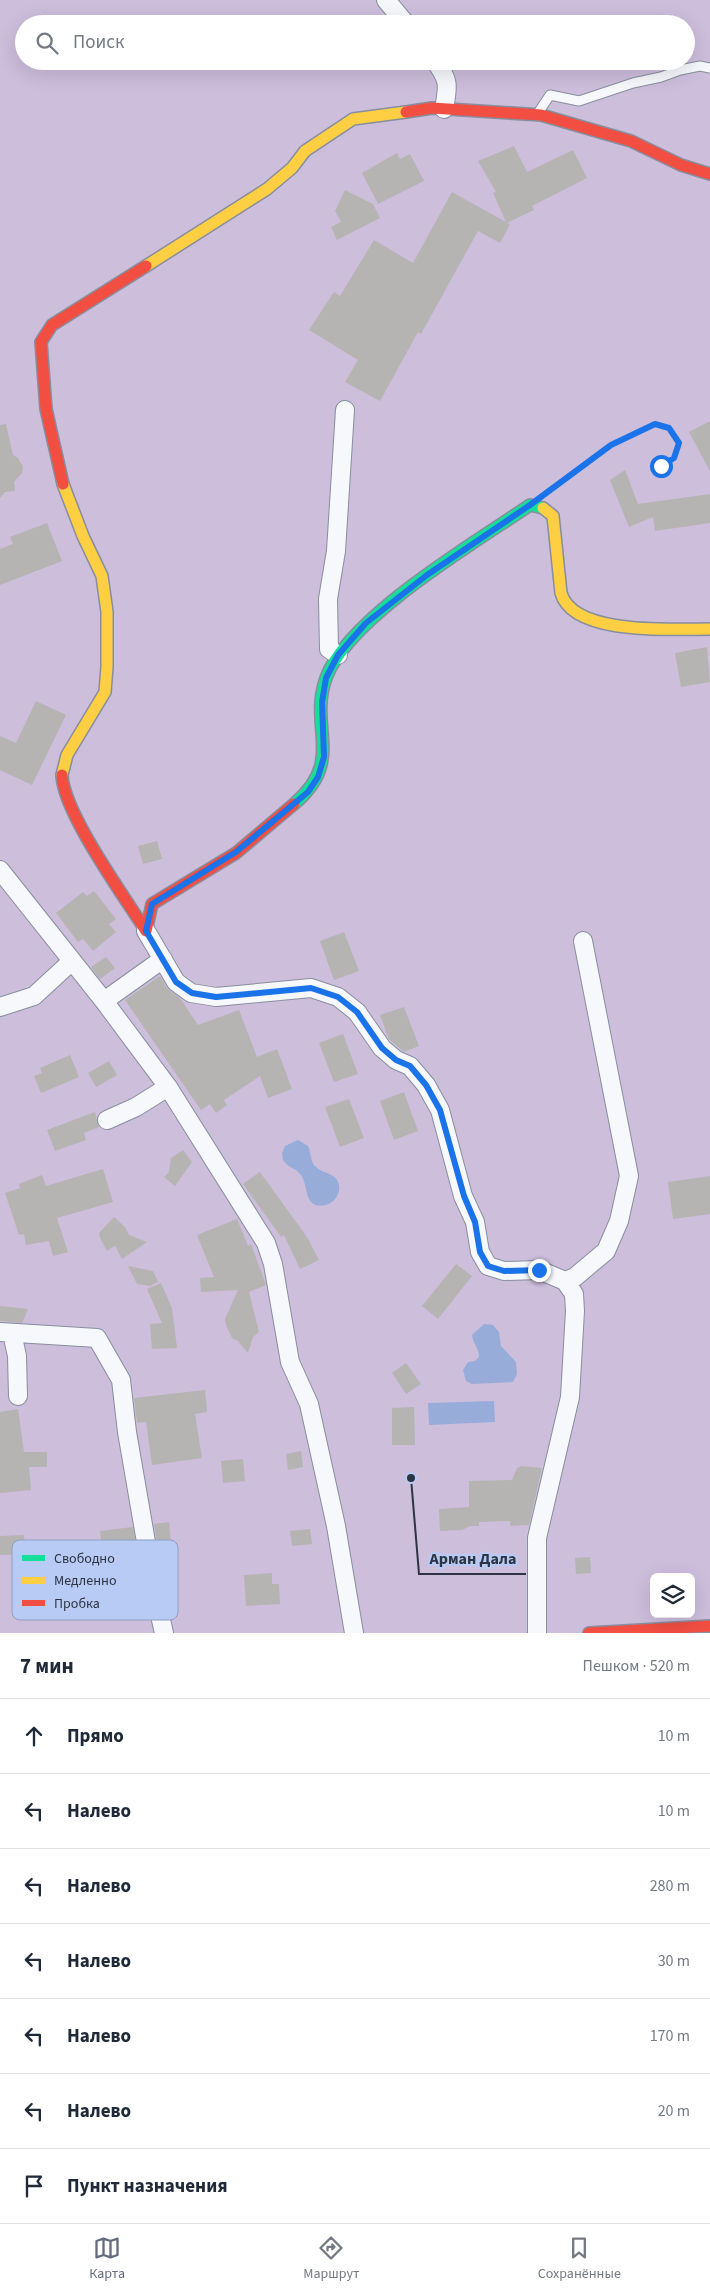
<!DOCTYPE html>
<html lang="ru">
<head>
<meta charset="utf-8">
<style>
	body { margin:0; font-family:"Source Sans 3",sans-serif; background:#f2f2f3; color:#1f2937 }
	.controls { position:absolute; right:15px; bottom:15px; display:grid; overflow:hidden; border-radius:8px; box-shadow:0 5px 20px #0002 }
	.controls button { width:45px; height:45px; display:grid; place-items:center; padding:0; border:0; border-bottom:1px solid #e0e1e3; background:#fff; color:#1f2937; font:25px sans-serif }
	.stop { position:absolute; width:15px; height:15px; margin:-11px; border:4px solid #1a73e8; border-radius:50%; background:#fff }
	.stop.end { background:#1a73e8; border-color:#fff; box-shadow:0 1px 5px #0008 }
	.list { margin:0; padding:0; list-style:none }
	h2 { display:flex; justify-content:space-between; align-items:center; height:65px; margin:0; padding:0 20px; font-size:21px }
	h2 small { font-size:16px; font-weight:400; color:#747a83 }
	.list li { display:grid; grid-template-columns:32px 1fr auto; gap:15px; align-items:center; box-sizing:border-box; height:75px; padding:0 20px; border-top:1px solid #e0e1e3 }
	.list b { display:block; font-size:19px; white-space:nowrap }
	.list em { font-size:16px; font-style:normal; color:#747a83 }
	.icon { flex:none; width:28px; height:28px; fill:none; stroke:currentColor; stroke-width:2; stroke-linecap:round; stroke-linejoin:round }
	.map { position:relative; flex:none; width:710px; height:1633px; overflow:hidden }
	.search { position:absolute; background:#fff; box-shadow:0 5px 20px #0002; left:15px; right:15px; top:15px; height:55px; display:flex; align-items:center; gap:12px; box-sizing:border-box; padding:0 18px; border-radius:28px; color:#747a83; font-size:19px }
	.sheet { height:590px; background:#fff }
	nav { display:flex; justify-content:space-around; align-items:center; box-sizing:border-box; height:70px; border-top:1px solid #e0e1e3; background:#fff; font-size:14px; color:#747a83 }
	nav a { display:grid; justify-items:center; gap:2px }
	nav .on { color:#636b7d }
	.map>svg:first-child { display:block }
	.green { fill:#cdbedc; fill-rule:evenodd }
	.water { fill:#98acd9 }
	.building { fill:#b5b4b2 }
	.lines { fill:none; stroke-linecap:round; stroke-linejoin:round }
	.lane-casing { stroke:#878e9e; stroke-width:11 }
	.street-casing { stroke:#878e9e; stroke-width:20 }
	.fast-casing { stroke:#878e9e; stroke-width:14 }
	.slow-casing { stroke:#878e9e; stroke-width:14 }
	.jam-casing { stroke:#878e9e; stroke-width:14 }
	.path { stroke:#c9cdd3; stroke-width:3; stroke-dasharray:4 4; stroke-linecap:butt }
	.lane { stroke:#f6f8fb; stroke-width:9 }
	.street { stroke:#f6f8fb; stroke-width:18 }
	.fast { stroke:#16e098; stroke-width:11 }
	.slow { stroke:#ffcf43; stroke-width:11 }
	.jam { stroke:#f24e42; stroke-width:11 }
	.route { stroke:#1a73e8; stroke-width:6 }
	.key { fill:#b8cbf4; stroke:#8e9ebf; stroke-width:1 }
	.key-label { font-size:14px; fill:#2d3444 }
	.leader { fill:none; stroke:#2d3444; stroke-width:2 }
	.callout-dot { fill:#2d3444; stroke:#b8cbf4; stroke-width:2 }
	.callout-label { font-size:16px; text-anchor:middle; font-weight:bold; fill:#2d3444; stroke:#b8cbf4; stroke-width:4.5; stroke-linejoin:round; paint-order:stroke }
</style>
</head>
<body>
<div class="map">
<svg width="710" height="1633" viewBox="0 0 710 1633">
	<rect width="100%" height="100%" fill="#c6d0e6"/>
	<!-- green -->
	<path class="green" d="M 0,0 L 710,0 L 710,1633 L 0,1633 ZM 24,24 L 686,24 L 686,61 L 24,61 ZM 654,1577 L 691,1577 L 691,1614 L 654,1614 Z"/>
	<!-- water -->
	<path class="water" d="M 298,1140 L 308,1146 C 311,1152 310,1159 314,1165 C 323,1176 341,1171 339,1191 C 337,1198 333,1203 326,1205 C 303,1210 309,1186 301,1175 C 296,1168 288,1168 283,1160 L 282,1153 L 285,1146 Z
		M 484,1324 L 493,1325 L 499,1332 L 501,1346 L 516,1362 L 517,1374 L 513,1382 L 472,1384 L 466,1381 L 463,1370 L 468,1362 L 475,1361 L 479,1357 C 479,1348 473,1344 472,1335 Z
		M 494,1401 L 495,1422 L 429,1425 L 428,1403 Z"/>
	<!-- building -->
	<path class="building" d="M 514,146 L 527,172 L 573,150 L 587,178 L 532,206 L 534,210 L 507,223 L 510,224 L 500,243 L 478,231 L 421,334 L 418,332 L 380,401 L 345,382 L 358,360 L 309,330 L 334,292 L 340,296 L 374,240 L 413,263 L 452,192 L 506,222 L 493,193 L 496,192 L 478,161 Z
		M 397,153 L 400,159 L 410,154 L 424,181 L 378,204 L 362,173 Z
		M 345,190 L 373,204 L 380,218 L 337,240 L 331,227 L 341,222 L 335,211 Z
		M 710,421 L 710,471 L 689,432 Z
		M 6,424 L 13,455 L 18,458 L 23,467 L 22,473 L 14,482 L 15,491 L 5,492 L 0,498 L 0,425 Z
		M 625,470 L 638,504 L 710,494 L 710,523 L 655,531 L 653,517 L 629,527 L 610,480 Z
		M 47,523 L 62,561 L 0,585 L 0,549 L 13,544 L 10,537 Z
		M 707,647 L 710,682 L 681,687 L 675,653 Z
		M 36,701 L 66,715 L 32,785 L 0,770 L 0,736 L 16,743 Z
		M 157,841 L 162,859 L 143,864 L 138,846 Z
		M 94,891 L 116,919 L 109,924 L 116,932 L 93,951 L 83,939 L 78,942 L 56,913 L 83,892 L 87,896 Z
		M 344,932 L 359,971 L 334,980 L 320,941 Z
		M 106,957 L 115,968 L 100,979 L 91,967 Z
		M 160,976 L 167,988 L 180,998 L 198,1025 L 239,1010 L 257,1057 L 277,1049 L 292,1089 L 268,1098 L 260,1076 L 224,1100 L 227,1105 L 216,1113 L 210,1104 L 201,1110 L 125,1000 Z
		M 404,1007 L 419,1046 L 404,1052 L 389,1039 L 380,1015 Z
		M 343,1034 L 358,1074 L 334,1082 L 319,1043 Z
		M 70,1055 L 79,1077 L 41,1093 L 34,1076 L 42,1073 L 40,1068 Z
		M 109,1061 L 117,1075 L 96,1087 L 88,1073 Z
		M 404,1092 L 418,1131 L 394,1140 L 380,1101 Z
		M 349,1099 L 364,1138 L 340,1147 L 325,1107 Z
		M 95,1112 L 99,1127 L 84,1133 L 86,1140 L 55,1151 L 47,1130 Z
		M 183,1150 L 192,1162 L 175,1186 L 164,1177 L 169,1172 L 171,1158 Z
		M 103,1169 L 113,1202 L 57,1218 L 68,1252 L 53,1256 L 49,1241 L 26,1245 L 24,1234 L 19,1235 L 5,1193 L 20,1188 L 19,1184 L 42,1175 L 46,1186 Z
		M 260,1172 L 307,1237 L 319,1260 L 300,1269 L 284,1235 L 281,1237 L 243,1184 Z
		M 710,1176 L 710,1214 L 673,1219 L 668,1182 Z
		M 114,1217 L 125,1227 L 129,1235 L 147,1242 L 122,1259 L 115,1246 L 107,1251 L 100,1238 L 99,1233 Z
		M 237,1219 L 248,1246 L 251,1244 L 266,1285 L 249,1292 L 259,1332 L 253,1337 L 248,1353 L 238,1341 L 232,1338 L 226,1325 L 225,1319 L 238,1290 L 201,1292 L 200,1278 L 214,1277 L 197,1235 Z
		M 456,1264 L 472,1276 L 438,1319 L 422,1306 Z
		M 128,1266 L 153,1271 L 158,1282 L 150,1286 L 137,1284 Z
		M 161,1283 L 172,1308 L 177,1348 L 152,1349 L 150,1324 L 162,1323 L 147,1289 Z
		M 0,1306 L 28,1309 L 22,1323 L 0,1321 Z
		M 406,1363 L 421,1384 L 406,1394 L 392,1373 Z
		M 205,1390 L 207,1412 L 195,1414 L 202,1458 L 152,1465 L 146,1422 L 137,1423 L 134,1398 Z
		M 414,1407 L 415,1445 L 392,1445 L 392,1408 Z
		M 18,1409 L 24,1452 L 47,1452 L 47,1467 L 29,1467 L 31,1490 L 0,1493 L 0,1412 Z
		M 301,1451 L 303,1467 L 288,1470 L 286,1454 Z
		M 243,1459 L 245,1481 L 223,1483 L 221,1461 Z
		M 521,1466 L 542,1468 L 529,1525 L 510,1526 L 510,1521 L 479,1522 L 479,1526 L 470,1526 L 462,1530 L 440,1531 L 439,1509 L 469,1507 L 469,1481 L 512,1480 L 517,1468 Z
		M 169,1522 L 172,1553 L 159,1554 L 154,1524 Z
		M 133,1527 L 138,1556 L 116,1559 L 140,1570 L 140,1572 L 105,1576 L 100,1531 Z
		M 310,1529 L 312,1544 L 292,1546 L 290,1531 Z
		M 24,1535 L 25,1554 L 0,1555 L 0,1536 Z
		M 590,1557 L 591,1573 L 576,1574 L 575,1558 Z
		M 272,1573 L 272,1584 L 279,1584 L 280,1604 L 246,1606 L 244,1575 Z"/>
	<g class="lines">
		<!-- lane casing -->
		<g class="lane-casing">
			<path id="lane" d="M 538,113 L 550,95 L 579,101 L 633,83 L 661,77 L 680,70 L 700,66 L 710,68"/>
		</g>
		<!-- street casing -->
		<g class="street-casing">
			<path id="street" d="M 386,0 L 406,24
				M 435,61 C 450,81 448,86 444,109
				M 338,655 L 329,649 L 328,599 L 336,551 L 345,410
				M 0,870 L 104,1001 L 168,1087 L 266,1243 L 273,1264 L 290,1362 L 309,1404 L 336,1526 L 354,1633
				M 146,931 L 176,982 L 191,993 L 216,997 L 311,988 L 338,997 L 357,1012 L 382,1048 L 396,1060 L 410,1066 L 426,1085 L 440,1110 L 463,1196 L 475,1222 L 480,1252 L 488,1266 L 504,1271 L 539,1270 L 565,1281
				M 104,1001 L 163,959
				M 0,1007 L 34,996 L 72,961
				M 107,1120 L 136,1107 L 168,1087
				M 0,1332 L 97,1338 L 121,1380 L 127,1432 L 155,1594 L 164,1633
				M 12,1333 L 17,1356 L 18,1396
				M 537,1633 L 537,1538 L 570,1397 L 575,1311 L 574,1294 L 565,1281 L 575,1277 L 606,1251 L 619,1221 L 629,1176 L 583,941"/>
		</g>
		<!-- fast casing -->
		<g class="fast-casing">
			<path id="fast" d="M 294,804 C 346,760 308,728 326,678 C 348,617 476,542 530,505 L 543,508"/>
		</g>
		<!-- slow casing -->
		<g class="slow-casing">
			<path id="slow" d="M 146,266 L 267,189 L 292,168 L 305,151 L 353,119 L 406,112
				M 543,508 L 553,516 L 561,593 C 573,636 674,629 710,629
				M 62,775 L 67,755 L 105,692 L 107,667 L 107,612 L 102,576 L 83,536 L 63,484"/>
		</g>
		<!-- jam casing -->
		<g class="jam-casing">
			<path id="jam" d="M 406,112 L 432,108 L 541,115 L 631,141 L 681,165 L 710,174
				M 63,484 L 46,409 L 41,342 L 52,325 L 146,266
				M 62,775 C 63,812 124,896 146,931 L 152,904 L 236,853 L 294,804
				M 589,1633 L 710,1626"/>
		</g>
		<!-- path -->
		<path class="path" d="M 552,489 L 611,445 L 655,424 L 669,428 L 679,443 L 674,458 L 661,466"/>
		<!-- lane -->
		<use href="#lane" class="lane"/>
		<!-- street -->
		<use href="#street" class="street"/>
		<!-- fast -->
		<use href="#fast" class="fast"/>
		<!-- slow -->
		<use href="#slow" class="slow"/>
		<!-- jam -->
		<use href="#jam" class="jam"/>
	</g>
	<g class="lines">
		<!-- route -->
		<path class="route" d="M 539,1270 L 504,1271 L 488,1266 L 480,1252 L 475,1222 L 464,1196 L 440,1110 L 426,1085 L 410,1066 L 396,1060 L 382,1048 L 357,1012 L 338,997 L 311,988 L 216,997 L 192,993 L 176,982 L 146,931 L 152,904 L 236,852 L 308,792 L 318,777 L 324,757 L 322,702 L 326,678 L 338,655 L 366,623 L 427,575 L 530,505 L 611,445 L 655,424 L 669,428 L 679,443 L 674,458 L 661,466"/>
	</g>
	<!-- legend -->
	<rect x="12" y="1540" width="166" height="80" rx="8" class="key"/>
	<rect x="22" y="1555" width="23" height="6" fill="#16e098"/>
	<rect x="22" y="1577" width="23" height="7" fill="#ffcf43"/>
	<rect x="22" y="1600" width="23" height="6" fill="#f24e42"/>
	<g class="key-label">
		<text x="54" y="1563">Свободно</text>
		<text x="54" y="1585">Медленно</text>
		<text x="54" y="1608">Пробка</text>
	</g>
	<!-- callouts -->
	<path class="leader" d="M411 1478L419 1574H526"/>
	<circle class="callout-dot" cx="411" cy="1478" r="5"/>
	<g class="callout-label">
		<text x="473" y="1564">Арман Дала</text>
	</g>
</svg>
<div class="controls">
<button><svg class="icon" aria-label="layers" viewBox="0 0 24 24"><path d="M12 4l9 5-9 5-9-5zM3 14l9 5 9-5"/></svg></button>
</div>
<div class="stop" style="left:661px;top:466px"></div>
<div class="stop end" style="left:539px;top:1270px"></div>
<div class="search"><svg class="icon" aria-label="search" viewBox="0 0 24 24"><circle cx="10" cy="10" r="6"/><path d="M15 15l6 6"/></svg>Поиск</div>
</div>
<section class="sheet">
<h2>7 мин<small>Пешком · 520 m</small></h2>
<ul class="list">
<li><svg class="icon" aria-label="ahead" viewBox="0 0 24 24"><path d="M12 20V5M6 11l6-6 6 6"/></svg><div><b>Прямо</b></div><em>10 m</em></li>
<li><svg class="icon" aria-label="left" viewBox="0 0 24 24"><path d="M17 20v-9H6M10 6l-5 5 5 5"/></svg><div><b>Налево</b></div><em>10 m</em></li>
<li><svg class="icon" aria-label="left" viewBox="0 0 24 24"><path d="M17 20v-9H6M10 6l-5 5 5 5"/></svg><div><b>Налево</b></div><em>280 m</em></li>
<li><svg class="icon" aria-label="left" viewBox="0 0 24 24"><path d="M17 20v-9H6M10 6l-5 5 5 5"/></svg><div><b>Налево</b></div><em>30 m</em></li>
<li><svg class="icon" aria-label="left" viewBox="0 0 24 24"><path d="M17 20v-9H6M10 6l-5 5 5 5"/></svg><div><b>Налево</b></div><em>170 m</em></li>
<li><svg class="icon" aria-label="left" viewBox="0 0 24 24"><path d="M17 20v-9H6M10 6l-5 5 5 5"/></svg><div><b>Налево</b></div><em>20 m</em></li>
<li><svg class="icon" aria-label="arrive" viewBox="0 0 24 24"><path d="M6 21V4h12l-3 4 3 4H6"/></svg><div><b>Пункт назначения</b></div></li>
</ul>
</section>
<nav>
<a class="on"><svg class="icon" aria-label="map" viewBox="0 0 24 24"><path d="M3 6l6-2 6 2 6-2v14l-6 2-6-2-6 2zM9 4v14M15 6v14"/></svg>Карта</a>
<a><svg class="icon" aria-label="directions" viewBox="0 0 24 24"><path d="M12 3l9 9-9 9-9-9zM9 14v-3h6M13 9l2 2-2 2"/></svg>Маршрут</a>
<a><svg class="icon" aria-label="saved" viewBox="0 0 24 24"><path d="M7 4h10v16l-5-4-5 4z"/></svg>Сохранённые</a>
</nav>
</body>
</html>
